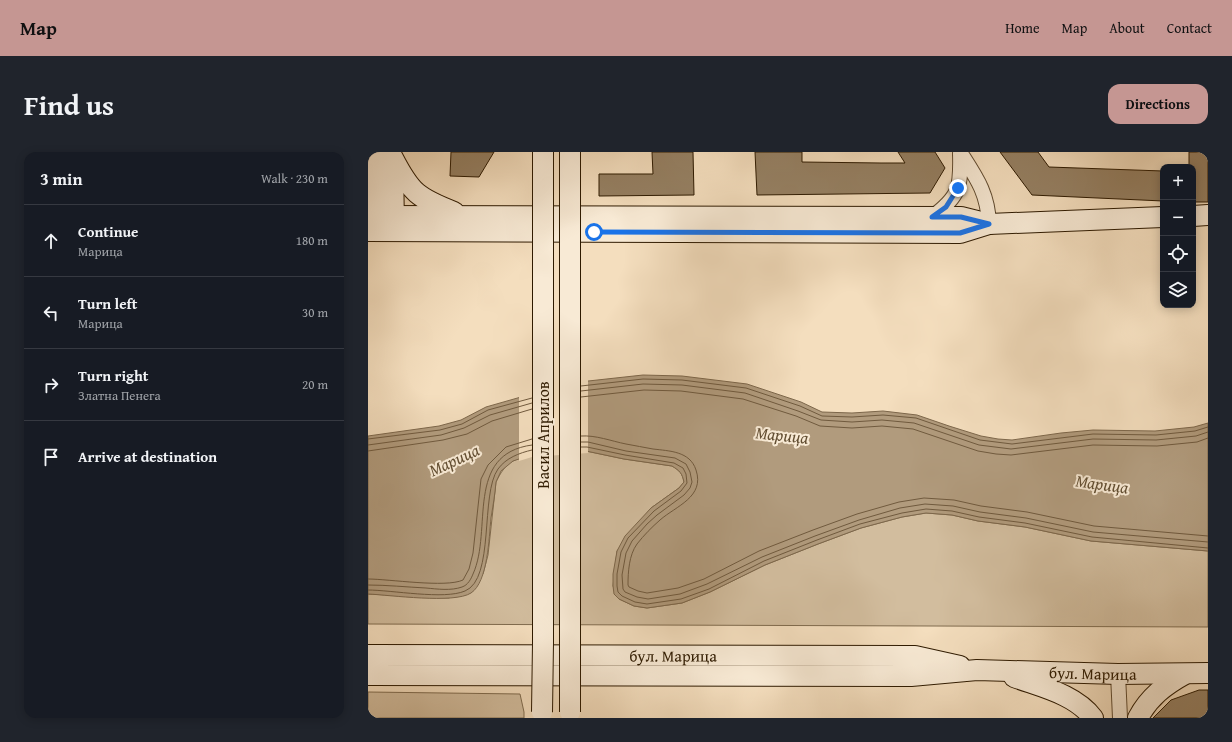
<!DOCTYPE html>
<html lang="en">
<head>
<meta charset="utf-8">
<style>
	body { margin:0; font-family:"Gentium Book Plus",serif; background:#20242c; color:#f1f3f6 }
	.controls { position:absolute; right:12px; top:12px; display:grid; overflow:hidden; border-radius:8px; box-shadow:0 2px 10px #0003 }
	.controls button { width:36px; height:36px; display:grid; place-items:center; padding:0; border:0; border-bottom:1px solid #363941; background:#171b24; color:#f1f3f6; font:20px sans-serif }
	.stop { position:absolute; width:12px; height:12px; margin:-9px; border:3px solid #1a73e8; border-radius:50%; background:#fff }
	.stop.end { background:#1a73e8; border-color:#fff; box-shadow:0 1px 4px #0008 }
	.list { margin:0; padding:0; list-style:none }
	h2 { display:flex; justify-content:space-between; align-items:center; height:52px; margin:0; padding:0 16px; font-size:17px }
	h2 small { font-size:13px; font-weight:400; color:#9ea1a6 }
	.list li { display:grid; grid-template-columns:26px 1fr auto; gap:12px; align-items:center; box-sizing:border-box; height:72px; padding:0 16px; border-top:1px solid #363941 }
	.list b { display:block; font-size:15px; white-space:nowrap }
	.list p { margin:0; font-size:13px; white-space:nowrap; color:#9ea1a6 }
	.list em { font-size:13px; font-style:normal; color:#9ea1a6 }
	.icon { flex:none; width:22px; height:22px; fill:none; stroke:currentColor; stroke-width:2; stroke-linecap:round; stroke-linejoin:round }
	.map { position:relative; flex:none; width:840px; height:566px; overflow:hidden; border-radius:12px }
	header { display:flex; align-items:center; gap:24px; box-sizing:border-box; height:56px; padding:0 20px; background:#c59692; color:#111 }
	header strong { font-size:19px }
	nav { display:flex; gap:22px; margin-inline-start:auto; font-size:14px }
	.intro { display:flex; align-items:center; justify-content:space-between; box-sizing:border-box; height:96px; padding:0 24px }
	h1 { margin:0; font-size:28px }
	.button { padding:10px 18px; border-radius:12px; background:#c59692; color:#111; font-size:14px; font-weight:700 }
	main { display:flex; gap:24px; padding:0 24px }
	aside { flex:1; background:#171b24; border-radius:12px; box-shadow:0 2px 10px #0003 }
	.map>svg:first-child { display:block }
	.green { fill:#d2bd9e; stroke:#806c4f }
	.water { fill:#b19b7d; stroke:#7d674b }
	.pier { fill:#f4debe }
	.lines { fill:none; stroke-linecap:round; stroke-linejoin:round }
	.shore { stroke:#705a3e; stroke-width:1 }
	.building { fill:#958063; stroke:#2e1a00 }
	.street-casing { stroke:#604b30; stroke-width:16 }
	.secondary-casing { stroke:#2e1a00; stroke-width:22 }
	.street { stroke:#f8ead5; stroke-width:14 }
	.secondary { stroke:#f8ead5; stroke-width:20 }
	.secondary-bridge-casing { stroke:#2e1a00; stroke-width:22; stroke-linecap:butt }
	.secondary-bridge { stroke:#f8ead5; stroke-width:20 }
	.route { stroke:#1a73e8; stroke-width:5 }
	.labels { text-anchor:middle; stroke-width:4; stroke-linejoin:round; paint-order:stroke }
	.street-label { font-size:16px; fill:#2e1a00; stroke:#f8ead5 }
	.water-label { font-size:17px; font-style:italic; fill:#624e32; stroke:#f8ead5 }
</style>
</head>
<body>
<header>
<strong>Map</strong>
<nav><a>Home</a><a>Map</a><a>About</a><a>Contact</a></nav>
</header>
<div class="intro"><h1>Find us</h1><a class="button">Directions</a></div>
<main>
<aside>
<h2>3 min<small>Walk · 230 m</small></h2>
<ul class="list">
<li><svg class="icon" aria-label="ahead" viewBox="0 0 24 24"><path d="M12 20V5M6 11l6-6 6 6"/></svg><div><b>Continue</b><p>Марица</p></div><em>180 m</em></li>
<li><svg class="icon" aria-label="left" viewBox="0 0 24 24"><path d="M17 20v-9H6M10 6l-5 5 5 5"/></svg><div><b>Turn left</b><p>Марица</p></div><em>30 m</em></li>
<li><svg class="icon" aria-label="right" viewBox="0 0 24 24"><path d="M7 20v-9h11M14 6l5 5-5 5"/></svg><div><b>Turn right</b><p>Златна Пенега</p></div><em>20 m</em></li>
<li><svg class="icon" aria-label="arrive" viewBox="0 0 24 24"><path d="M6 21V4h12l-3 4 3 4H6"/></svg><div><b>Arrive at destination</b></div></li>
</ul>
</aside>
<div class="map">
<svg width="840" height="566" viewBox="0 0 840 566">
	<rect width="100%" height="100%" fill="#f4debe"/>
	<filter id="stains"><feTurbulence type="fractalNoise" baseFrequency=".005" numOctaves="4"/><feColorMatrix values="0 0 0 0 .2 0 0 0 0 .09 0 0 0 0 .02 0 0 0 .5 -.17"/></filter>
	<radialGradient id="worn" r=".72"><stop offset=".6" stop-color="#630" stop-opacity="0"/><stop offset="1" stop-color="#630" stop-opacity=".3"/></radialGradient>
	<!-- green -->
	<path class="green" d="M 218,299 L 256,307 L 304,314 C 312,319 314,321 316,330 L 311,336 L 283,356 L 249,399 L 245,434 L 251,447 L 266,454 L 279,456 L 314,451 L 342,440 L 397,413 L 450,392 L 493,376 L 534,365 L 558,361 L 584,363 L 610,369 L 657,375 L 723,389 L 840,399 L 840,475 L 0,472 L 0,442 L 81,446 L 115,422 L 120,403 L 128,330 C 132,322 137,313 145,309 C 162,299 198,300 218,299 Z
		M 0,540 L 152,542 L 156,560 L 156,566 L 0,566 Z"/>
	<!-- water -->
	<path class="water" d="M 275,223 L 314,224 L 379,232 L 433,250 L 454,260 L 484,261 L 515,259 L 549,263 L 581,274 L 613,284 L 630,287 L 644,288 L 693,281 L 725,278 L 787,279 L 826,275 L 840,271 L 840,399 L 723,389 L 657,375 L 610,369 L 584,363 L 558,361 L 534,365 L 493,376 L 450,392 L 397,413 L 342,440 L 314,451 L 279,456 L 266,454 L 251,447 L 246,442 L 245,434 L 245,422 L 249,399 L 257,384 L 283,356 L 311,336 L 316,330 C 314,321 312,319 304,314 L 256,307 L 218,299 L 163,303 L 145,309 L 133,319 L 128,330 C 127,342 125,354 123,366 C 121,385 120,430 103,441 C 86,452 22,443 0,442 L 0,284 L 71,274 L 93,268 L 118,255 L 202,231 Z"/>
	<!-- pier -->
	<path class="pier" d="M 220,227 L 220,301 L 164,305 L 151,309 L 151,243 L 201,229 Z"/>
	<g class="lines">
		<!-- shore -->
		<path class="shore" d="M 213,234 L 275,227 L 314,228 L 378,236 L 432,254 L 454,264 L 484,265 L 515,263 L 548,266 L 612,288 L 644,292 L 725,282 L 788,283 L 827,279 L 840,275
			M 213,239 L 275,232 L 314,233 L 377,241 L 430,259 L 453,268 L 484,270 L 514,268 L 546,271 L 611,293 L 643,297 L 725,287 L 788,288 L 828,284 L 840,280
			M 213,245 L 276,238 L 313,239 L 375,247 L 428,264 L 452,274 L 484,276 L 514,274 L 545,277 L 610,299 L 628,302 L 643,303 L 725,293 L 789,294 L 829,290 L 840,286
			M 213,284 C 228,283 243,289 258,292 C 267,294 276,295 285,297 C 301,299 322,299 328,318 C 337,345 308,354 292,368 C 284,375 276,383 269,392 C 261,403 260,420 260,433 L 261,435 L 270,439 L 279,441 L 310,436 L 336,427 L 391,399 L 445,378 L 489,362 L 531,350 L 556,346 L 586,348 L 613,354 L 659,360 L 726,374 L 840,384
			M 0,287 L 72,278 L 94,272 L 120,258 L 164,246
			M 213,290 L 220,290 L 258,299 L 307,306 L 318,312 L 322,320 L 324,330 L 322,336 L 316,343 L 289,363 L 279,372 L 264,389 L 258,401 L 254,423 L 255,437 L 257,440 L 269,445 L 280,447 L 312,442 L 339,432 L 394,405 L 447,384 L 491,368 L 532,356 L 557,352 L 585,354 L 612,360 L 658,366 L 725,380 L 840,390
			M 0,293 L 73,283 L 96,276 L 122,263 L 164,251
			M 213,295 L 219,295 L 257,303 L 306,311 L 315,316 L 318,322 L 319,331 L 313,339 L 286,359 L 260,386 L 253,400 L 249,422 L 249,434 L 250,440 L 254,444 L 267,450 L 279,452 L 313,447 L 341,437 L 396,409 L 449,388 L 492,372 L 534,361 L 558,357 L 584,359 L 611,365 L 657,371 L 724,385 L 840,396
			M 0,299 L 75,288 L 99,282 L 124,269 L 164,257
			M 0,427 C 21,427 78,436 95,428 L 101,417 L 105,401 L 113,327 L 120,313 L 138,295 L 164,287
			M 0,433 C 19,433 38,435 58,436 C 69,437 83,439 94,435 C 100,433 103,427 105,422 C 125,378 96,302 164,293
			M 0,438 C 24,438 76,448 97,439 C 127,427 112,342 130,317 C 138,306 151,301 164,298"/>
	</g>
	<!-- building -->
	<path class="building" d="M 83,0 L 126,0 L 111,25 L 82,24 Z
		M 284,0 L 325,0 L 326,43 L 231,44 L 231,22 L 285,22 Z
		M 387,0 L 434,0 L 434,10 L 513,11 L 537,11 L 530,0 L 567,0 L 577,16 L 562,41 L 389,43 Z
		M 632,0 L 670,0 L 681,15 L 795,19 L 795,49 L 664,43 Z
		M 821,0 L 840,0 L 840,50 L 825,50 L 825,15 L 821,15 Z
		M 831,538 L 840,538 L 840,566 L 785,566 L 803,548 Z"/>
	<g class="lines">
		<!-- street casing -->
		<g class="street-casing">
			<path id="street" d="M 592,0 C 608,25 620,41 621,72
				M 564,65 C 592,44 593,35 592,2
				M 750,522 L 752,566"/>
		</g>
		<!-- secondary casing -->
		<g class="secondary-casing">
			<g id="secondary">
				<path d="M 175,0 L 175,37"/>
				<path d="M 202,0 L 202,37"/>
				<path d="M 25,6 C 43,41 50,46 86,60"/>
				<path d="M 25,9 L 26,77"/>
				<path d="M 0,64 L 593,65 L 621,72"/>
				<path d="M 825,64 L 840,63"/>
				<path d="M 8,76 L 9,0"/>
				<path d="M 0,79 L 592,81 L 621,72 L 795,65"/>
				<path id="s1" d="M 0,503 L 547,504 L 592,514"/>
				<path id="s2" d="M 0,523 L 543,524 L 609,518 L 750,522 L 840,521"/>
				<path d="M 646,525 C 673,535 707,542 725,566"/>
				<path d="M 770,566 C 781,545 797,533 817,522"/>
			</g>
		</g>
		<!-- street -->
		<use href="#street" class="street"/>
		<!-- secondary -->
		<use href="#secondary" class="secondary"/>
		<!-- secondary-bridge casing -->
		<g class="secondary-bridge-casing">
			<path id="secondary-bridge" d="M 174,560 L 175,491 L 175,37
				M 202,560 L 202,37"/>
		</g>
		<!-- secondary-bridge -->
		<use href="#secondary-bridge" class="secondary-bridge"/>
	</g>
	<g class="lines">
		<!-- route -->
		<path class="route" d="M 226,80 L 592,81 L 621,72 L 593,65 L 564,65 L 578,55 L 590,36"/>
	</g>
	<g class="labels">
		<!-- street labels -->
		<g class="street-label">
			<text transform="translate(175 283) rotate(-90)" y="6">Васил Априлов</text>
			<text dy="6" stroke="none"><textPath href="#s1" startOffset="305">бул. Марица</textPath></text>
			<text dy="6" stroke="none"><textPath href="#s2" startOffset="725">бул. Марица</textPath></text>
		</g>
		<!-- water labels -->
		<g class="water-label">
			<text transform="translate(414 283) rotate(6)" y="6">Марица</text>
			<text transform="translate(86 308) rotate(-25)" y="6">Марица</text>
			<text transform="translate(734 332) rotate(8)" y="6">Марица</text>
		</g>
	</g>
	<rect width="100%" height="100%" filter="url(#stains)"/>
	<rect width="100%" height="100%" fill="url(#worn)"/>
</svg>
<div class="controls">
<button>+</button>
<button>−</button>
<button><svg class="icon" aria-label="locate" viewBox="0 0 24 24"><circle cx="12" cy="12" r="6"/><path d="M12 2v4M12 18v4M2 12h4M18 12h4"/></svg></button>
<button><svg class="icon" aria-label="layers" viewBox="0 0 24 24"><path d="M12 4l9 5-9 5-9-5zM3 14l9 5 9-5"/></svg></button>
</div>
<div class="stop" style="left:226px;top:80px"></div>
<div class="stop end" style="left:590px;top:36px"></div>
</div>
</main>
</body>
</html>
